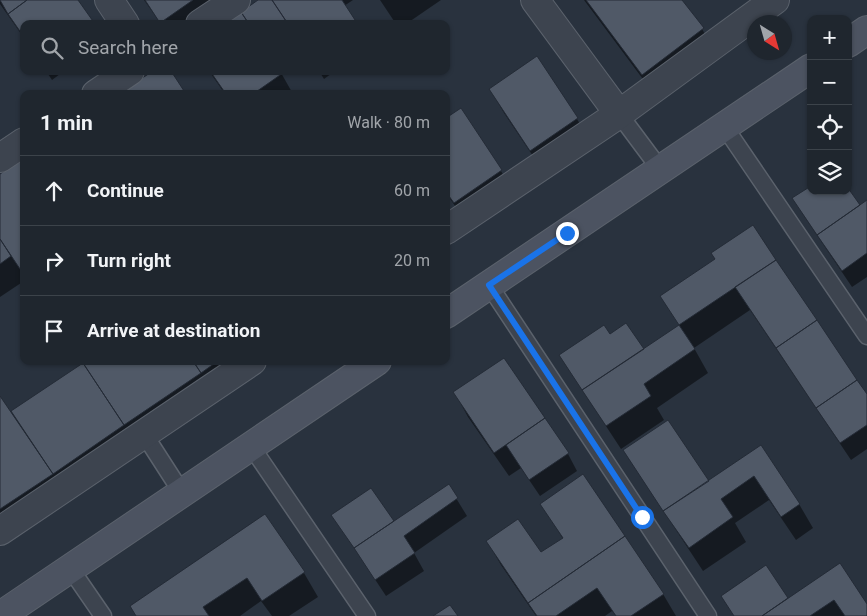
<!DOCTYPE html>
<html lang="en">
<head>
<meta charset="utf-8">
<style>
	body { margin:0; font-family:Roboto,sans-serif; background:#272e36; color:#f1f3f6 }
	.controls { position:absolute; right:15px; top:15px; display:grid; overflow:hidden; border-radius:10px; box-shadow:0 1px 4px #0004 }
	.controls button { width:45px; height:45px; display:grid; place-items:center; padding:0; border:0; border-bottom:1px solid #3c434a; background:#1f262e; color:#f1f3f6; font:25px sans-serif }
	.compass { position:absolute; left:747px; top:15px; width:45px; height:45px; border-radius:50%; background:#1f262e; box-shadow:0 1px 4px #0004; rotate:143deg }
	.stop { position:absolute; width:15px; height:15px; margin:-11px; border:4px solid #1a73e8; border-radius:50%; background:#fff }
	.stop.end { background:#1a73e8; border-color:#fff; box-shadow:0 1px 5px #0008 }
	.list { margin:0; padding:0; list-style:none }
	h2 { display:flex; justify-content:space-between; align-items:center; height:65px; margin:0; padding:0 20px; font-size:21px }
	h2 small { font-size:16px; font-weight:400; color:#a1a5aa }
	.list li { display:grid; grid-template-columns:32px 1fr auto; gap:15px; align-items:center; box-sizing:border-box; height:70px; padding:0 20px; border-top:1px solid #3c434a }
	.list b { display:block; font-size:19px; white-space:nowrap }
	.list em { font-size:16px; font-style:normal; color:#a1a5aa }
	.icon { flex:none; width:28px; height:28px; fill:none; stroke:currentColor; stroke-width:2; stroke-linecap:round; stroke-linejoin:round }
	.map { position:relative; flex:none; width:867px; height:616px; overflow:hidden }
	.search { position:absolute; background:#1f262e; box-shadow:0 1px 4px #0004; left:20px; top:20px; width:430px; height:55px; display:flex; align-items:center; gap:12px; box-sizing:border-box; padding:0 18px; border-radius:10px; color:#a1a5aa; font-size:19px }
	.panel { position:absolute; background:#1f262e; box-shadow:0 1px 4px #0004; left:20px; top:90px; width:430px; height:275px; border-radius:10px }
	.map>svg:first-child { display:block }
	.shadow { fill:#0007 }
	.building { fill:#505967; stroke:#242b36 }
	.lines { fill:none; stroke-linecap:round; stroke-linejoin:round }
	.lane-casing { stroke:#5b626c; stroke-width:19 }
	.street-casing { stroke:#5b626c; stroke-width:30 }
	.secondary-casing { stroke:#5b626c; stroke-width:30 }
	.lane { stroke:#3d444f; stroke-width:16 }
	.street { stroke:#3d444f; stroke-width:28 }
	.secondary { stroke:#4c5361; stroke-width:28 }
	.route { stroke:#1a73e8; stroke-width:6 }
</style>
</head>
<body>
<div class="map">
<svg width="867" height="616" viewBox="0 0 867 616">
	<rect width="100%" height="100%" fill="#29323e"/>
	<!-- shadow -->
	<path class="shadow" d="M 0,0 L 77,0 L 24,24 L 24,38 L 0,4 Z
		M 144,0 L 222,0 L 193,24 L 161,24 Z
		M 260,0 L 353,0 L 344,6 L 356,24 L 225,24 Z
		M 380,0 L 441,0 L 406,24 L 396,24 Z
		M 584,0 L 681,0 L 702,29 L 716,53 L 657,98 Z
		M 537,58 L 577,119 L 591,143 L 545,174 L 504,113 L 490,89 Z
		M 46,71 L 64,71 L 52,80 Z
		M 209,71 L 280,71 L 293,94 L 225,94 Z
		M 319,71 L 335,71 L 324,79 Z
		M 460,110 L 501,171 L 515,195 L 469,226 L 446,193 L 446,119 Z
		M 24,160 L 24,281 L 0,297 L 0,176 Z
		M 811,191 L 860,206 L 867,201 L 867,277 L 852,287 L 804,216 L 794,199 Z
		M 717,260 L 867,396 L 867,449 L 851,460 L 750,310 L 694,348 L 708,373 L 657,408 L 664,420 L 621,449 L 560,356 L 610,335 L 643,351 L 680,326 L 662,297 Z
		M 503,360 L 568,454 L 577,471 L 540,496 L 521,468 L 509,476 L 468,417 L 455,393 Z
		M 87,361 L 268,361 L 0,542 L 0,398 L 10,413 Z
		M 760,447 L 799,504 L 813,528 L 796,540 L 769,500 L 735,523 L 746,542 L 703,571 L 624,451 L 708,482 Z
		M 448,485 L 467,516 L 414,553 L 424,571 L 386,596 L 333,516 L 371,490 L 393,523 Z
		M 542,504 L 663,594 L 676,616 L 616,616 L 612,611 L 605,616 L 536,616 L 501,565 L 487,541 L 541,554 L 563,539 Z
		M 265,516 L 304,573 L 318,597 L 289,616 L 272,616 L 261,601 L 240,616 L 137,616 Z
		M 840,565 L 867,606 L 867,616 L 734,616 L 765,567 L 788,600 Z"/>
	<!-- building -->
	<path class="building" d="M 0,0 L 27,0 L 8,14 Z
		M 27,0 L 78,0 L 95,24 L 24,24 L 24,37 L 8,14 Z
		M 145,0 L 193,0 L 160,23 Z
		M 258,0 L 272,0 L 286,21 L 281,24 L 249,24 L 241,12 Z
		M 272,0 L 342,0 L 357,23 L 288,24 Z
		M 586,0 L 682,0 L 704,28 L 642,75 Z
		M 241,12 L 249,24 L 223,24 Z
		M 537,56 L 578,118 L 530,151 L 489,89 Z
		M 153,71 L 171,71 L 186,94 L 122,94 L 121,92 Z
		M 210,71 L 281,71 L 283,73 L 253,94 L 226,94 Z
		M 461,108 L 502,170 L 454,203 L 446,192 L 446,118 Z
		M 24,158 L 24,275 L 0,239 L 0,174 Z
		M 811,186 L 811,191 L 848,191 L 848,188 L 860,205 L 817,235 L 792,198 Z
		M 867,200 L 867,253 L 842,271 L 817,235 Z
		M 753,225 L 776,260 L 679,325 L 660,296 L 715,259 L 711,253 Z
		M 0,239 L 11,256 L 0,264 Z
		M 776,260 L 817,320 L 776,348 L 735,287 Z
		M 817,320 L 857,380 L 816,408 L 776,348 Z
		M 626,323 L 644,349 L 582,390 L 559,355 L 604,325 L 610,334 Z
		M 679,325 L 695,349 L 644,384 L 651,396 L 606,426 L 582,390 Z
		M 504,358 L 545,418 L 494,453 L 453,392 Z
		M 86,361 L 193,361 L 201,373 L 124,425 L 83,363 Z
		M 193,361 L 218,361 L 201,373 Z
		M 83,363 L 124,425 L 53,474 L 11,411 Z
		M 857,380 L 867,394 L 867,425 L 840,443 L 816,408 Z
		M 0,396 L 53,474 L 0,509 Z
		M 545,418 L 569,453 L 529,480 L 506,445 Z
		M 668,420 L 709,481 L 663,511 L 623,450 Z
		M 761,445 L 800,504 L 781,517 L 754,476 L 721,499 L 733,517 L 689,548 L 663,511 Z
		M 583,474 L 625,536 L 528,603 L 486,541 L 518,519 L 541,552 L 563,538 L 540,504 Z
		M 449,484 L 458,498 L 404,536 L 415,553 L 375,580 L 354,548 Z
		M 371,488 L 394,521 L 354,548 L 331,515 Z
		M 265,514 L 305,572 L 262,601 L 247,578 L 203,607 L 209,616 L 136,616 L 130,606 Z
		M 625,536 L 664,594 L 631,616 L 616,616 L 597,588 L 556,616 L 537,616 L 528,603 Z
		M 840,563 L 867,604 L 867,616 L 845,616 L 834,600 L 810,616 L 762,616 Z
		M 766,565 L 788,598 L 762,616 L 734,616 L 721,596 Z
		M 450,605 L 458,616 L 433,616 Z"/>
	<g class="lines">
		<!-- lane casing -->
		<g class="lane-casing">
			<path id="lane" d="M 619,114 L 660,169
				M 724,126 L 867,336
				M 489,285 L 708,616
				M 144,434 L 182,493
				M 251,446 L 367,616
				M 70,568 L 103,616"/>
		</g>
		<!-- street casing -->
		<g class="street-casing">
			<path id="street" d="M 109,0 L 125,24
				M 535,0 L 619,114
				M 200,24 L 236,0
				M 96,94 L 130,71
				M 0,158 L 24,142
				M 446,230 L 619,114 L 775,0
				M 0,531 L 252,361"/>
		</g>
		<!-- secondary casing -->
		<g class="secondary-casing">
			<path id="secondary" d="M 848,43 L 867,30
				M 446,314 L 811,68
				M 0,616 L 377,361"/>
		</g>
		<!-- lane -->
		<use href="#lane" class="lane"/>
		<!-- street -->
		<use href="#street" class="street"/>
		<!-- secondary -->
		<use href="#secondary" class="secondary"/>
	</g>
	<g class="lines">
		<!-- route -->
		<path class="route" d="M 567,233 L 489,285 L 642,517"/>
	</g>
</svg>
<div class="controls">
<button>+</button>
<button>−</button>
<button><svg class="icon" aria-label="locate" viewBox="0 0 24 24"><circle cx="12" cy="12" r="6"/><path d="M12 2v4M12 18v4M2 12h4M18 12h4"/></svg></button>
<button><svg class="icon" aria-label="layers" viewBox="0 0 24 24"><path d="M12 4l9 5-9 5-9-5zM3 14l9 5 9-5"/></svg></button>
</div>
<svg class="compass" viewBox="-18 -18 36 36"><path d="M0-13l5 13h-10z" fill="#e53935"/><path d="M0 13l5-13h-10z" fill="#a1a5aa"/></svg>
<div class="stop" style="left:642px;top:517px"></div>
<div class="stop end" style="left:567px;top:233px"></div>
<div class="search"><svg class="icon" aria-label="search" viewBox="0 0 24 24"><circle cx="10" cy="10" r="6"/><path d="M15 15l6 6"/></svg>Search here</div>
<section class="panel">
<h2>1 min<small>Walk · 80 m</small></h2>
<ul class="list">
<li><svg class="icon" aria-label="ahead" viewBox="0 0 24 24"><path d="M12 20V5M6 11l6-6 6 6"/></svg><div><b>Continue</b></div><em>60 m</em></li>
<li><svg class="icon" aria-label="right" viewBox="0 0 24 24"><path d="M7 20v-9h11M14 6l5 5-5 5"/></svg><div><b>Turn right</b></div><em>20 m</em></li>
<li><svg class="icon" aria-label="arrive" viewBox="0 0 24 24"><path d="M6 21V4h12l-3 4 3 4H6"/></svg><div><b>Arrive at destination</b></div></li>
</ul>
</section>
</div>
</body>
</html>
